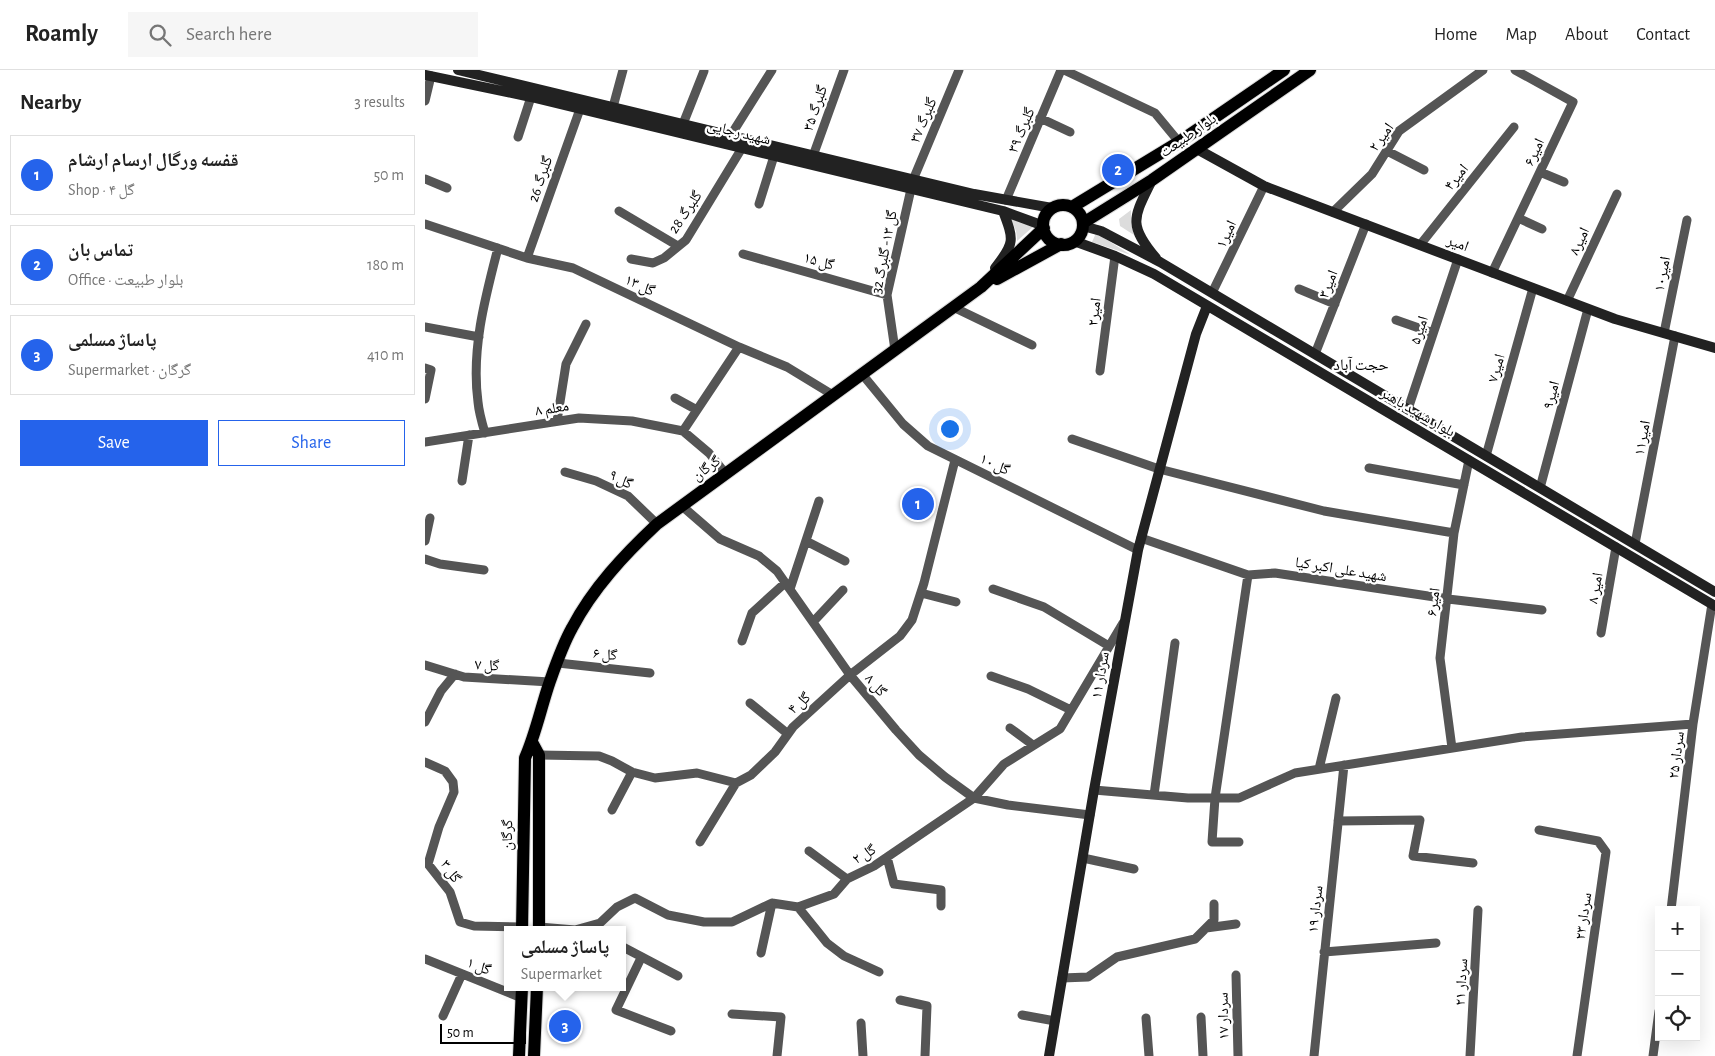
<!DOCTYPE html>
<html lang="en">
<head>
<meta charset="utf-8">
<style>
	body { margin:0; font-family:"Alegreya Sans","Noto Naskh Arabic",sans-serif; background:#f6f6f6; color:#222 }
	.controls { position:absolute; right:15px; bottom:15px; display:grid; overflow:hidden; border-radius:0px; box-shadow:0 5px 20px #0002 }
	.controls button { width:45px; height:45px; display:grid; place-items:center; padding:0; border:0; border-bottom:1px solid #e0e0e0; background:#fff; color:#222; font:25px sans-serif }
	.scale { position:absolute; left:15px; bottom:12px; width:86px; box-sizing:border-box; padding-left:5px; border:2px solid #000; border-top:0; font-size:14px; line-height:18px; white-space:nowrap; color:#000; -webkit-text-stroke:4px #fff; paint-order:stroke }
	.you { position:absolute; left:524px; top:358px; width:18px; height:18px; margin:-12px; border:4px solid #fff; border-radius:50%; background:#1a73e8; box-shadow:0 0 0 8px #1a73e833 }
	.badge { display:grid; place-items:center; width:32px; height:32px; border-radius:50%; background:#2563eb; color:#fff; font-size:16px; font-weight:700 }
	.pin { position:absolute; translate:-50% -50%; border:2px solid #fff; box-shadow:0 1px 5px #0006 }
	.popup { position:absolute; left:79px; top:856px; width:122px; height:65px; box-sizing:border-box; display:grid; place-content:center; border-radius:0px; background:#fff; filter:drop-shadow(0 1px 4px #0005); font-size:16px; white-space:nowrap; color:#767676 }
	.popup b { font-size:19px; color:#222 }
	.popup::after { content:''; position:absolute; left:50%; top:100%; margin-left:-10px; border:10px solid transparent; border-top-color:#fff }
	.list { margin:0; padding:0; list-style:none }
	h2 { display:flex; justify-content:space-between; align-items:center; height:65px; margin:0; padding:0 20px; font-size:21px }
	h2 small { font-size:16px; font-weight:400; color:#767676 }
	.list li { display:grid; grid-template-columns:32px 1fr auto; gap:15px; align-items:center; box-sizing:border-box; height:80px; margin:0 10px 10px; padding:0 10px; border:1px solid #e0e0e0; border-radius:0px }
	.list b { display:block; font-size:19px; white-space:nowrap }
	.list p { margin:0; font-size:16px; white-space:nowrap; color:#767676 }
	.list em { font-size:16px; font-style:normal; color:#767676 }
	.actions { display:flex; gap:10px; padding:15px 20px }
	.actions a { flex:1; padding:11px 0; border:1px solid #2563eb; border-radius:0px; text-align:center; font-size:18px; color:#2563eb }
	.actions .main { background:#2563eb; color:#fff }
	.icon { flex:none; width:28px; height:28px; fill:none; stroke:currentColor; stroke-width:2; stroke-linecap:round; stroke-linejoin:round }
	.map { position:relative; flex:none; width:1290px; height:986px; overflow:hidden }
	header { display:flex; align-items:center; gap:30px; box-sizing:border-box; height:70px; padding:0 25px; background:#fff; border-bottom:1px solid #e0e0e0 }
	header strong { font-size:24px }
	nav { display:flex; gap:28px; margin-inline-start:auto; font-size:18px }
	.search { width:350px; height:45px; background:#f6f6f6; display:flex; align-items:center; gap:12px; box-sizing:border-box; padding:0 18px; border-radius:0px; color:#767676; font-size:19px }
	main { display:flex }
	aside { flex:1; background:#fff }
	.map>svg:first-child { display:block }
	.green { fill:#dcdcdc }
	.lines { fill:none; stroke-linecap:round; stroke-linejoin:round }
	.primary-casing { stroke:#dbdbdb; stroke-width:14 }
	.street { stroke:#555; stroke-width:9 }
	.secondary { stroke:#222; stroke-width:10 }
	.primary { stroke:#000; stroke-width:12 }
	.labels { text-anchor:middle; stroke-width:4.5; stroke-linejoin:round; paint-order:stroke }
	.street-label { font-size:15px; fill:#000; stroke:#fff }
	.neighbourhood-label { font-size:16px; fill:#000; stroke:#fff }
</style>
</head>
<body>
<header>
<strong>Roamly</strong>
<div class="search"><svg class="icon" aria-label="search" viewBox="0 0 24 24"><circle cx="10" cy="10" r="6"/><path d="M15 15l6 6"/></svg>Search here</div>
<nav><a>Home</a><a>Map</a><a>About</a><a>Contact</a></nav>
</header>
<main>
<aside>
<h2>Nearby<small>3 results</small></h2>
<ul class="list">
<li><span class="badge">1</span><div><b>قفسه ورگال ارسام ارشام</b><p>Shop · گل ۴</p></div><em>50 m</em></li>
<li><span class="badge">2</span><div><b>تماس بان</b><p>Office · بلوار طبیعت</p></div><em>180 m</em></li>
<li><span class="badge">3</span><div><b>پاساژ مسلمی</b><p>Supermarket · گرگان</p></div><em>410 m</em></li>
</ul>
<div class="actions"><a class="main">Save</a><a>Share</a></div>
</aside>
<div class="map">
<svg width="1290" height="986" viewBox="0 0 1290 986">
	<rect width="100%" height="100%" fill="#fff"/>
	<!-- green -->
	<path class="green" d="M 706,140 L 706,153 L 709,165 L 695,156 L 694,149 Z
		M 582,145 L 609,156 L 592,171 C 592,160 589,154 582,145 Z
		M 671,163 L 706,185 L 667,172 Z"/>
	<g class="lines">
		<!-- primary casing -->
		<g class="primary-casing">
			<path id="primary" d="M618 155a20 20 0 1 1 40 0a20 20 0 1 1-40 0Z
				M 647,137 L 754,72 L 859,0
				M 658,153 L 727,110 L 885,0
				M 572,209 L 636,174
				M 107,672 L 114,685 L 114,860
				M 97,860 L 100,688 C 111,663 116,637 125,611 C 131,594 138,574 147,558 C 168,518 199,485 232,454 L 556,217 L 619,158
				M 94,986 L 97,917
				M 109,986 L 112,917"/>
		</g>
		<!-- street -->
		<path class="street" d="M 639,0 L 730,43 L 754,72
			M 0,31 L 6,6
			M 188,37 L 198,0
			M 615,48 L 645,62
			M 258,54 L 279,1
			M 306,65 L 347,0
			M 93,67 L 106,27
			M 962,81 L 999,100
			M 388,86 L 419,0
			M 1115,102 L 1139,112
			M 0,109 L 22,118
			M 488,110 L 534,0
			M 581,130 L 636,0
			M 334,134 L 349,86
			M 194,141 L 253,176
			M 908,142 L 947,104 L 974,61 L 1058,0
			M 1093,148 L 1117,159
			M 0,154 L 102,188 L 148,198 L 314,277 L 362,297 L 408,325
			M 995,175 L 1089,57
			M 318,184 L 462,225
			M 102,188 L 155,39
			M 206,189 L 228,193 L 239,188 L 261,170 L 317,78
			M 1067,203 L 1148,32 L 1090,0
			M 874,219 L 910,234
			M 787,223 L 839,116
			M 1142,231 L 1192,124
			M 528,237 L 607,275
			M 971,250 L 1008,263
			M 0,257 L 54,267
			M 1239,263 L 1262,150
			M 470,280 L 462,225 L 486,119
			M 890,284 L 941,154
			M 0,298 L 6,300 L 0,329
			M 675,301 L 690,186
			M 437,304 L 478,354 L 503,376 L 713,480
			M 250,328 L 272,340
			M 983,339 L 1033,189
			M 132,351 L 141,294 L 161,254
			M 258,361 L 314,277
			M 258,361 L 284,383 L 301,404
			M 60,363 C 57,353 54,343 53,332 C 46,280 60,228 73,178
			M 647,369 L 734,399 L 899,441 L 1029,463
			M 0,372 L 154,348 L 207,351 L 258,361
			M 1061,386 L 1108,218
			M 944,398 L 1039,415
			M 140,402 L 171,411 L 203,426 L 232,454
			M 37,411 L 44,365
			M 1115,418 L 1163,239
			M 257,436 L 295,469 L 334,486 L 352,501 L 425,605 L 471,660 L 494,685 L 520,707 L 549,728 L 583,735 L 665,745
			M 716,468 L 823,505 L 850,503 L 1023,529 L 1117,540
			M 0,471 L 5,448
			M 381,471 L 420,491
			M 1210,474 L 1250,266
			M 0,489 L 15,494 L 59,500
			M 365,519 L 394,431
			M 568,519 L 619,537 L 684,576
			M 496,523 L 531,532
			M 388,552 L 418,520
			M 1176,563 L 1191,477
			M 317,571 L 327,543 L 360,513
			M 133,593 L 225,603
			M 0,595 L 39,607 L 125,612
			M 566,606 L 603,619 L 646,640
			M 325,633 L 363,664
			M 0,652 L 16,621 L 30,604
			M 585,658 L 608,675
			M 1027,678 L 1015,588 L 1029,463 L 1044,390
			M 114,685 L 174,686 L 187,691 L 207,702 L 230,708 L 272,703 L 311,713 L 326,705 L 350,682 L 368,657 L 425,605 L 475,566 L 487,550 L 499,513 L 530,390
			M 0,692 L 20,701 L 28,712 L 29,722 L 14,757 L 3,794 L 25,822 L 35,852 L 49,856 L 97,857
			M 894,699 L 911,628
			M 669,720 L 763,728 L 814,728 L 870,703 L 1097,667 L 1268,654
			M 729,725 L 750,573
			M 187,740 L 207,702
			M 913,751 L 995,750 L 988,786 L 1048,793
			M 1114,760 L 1173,771 L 1181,782 L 1152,986
			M 275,772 L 311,713
			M 814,772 L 787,772 L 790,728 L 823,505
			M 384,781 L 422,809
			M 462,787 L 469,814 L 516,820 L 516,836
			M 658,788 L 709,799
			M 373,837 L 402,873 L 419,886 L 454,902
			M 1246,840 L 1268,654 L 1287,534
			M 114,857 L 150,860 L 175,853 L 192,837 L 210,828 L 243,845 L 279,852 L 307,852 L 347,833 L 373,837 L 409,824 L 422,809 L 449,796 L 549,728 L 579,694 L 635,659 L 698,553
			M 781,858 L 811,854
			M 198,877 L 253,906
			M 899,882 L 1011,873
			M 336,883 L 347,833
			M 216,888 L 191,940 L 246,961
			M 0,889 L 97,928
			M 811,905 L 813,986
			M 637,908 L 663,907 L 692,887 L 770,869 L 789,850 L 789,834
			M 475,930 L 502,936 L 500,986
			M 307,944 L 356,947 L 352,986
			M 597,945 L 630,951
			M 18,946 L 37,904
			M 776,947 L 778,986
			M 721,948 L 724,986
			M 436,953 L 438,986
			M 889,986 L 919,695
			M 1045,986 L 1053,840
			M 1228,986 L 1234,941"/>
		<!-- secondary -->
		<path class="secondary" d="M 33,0 L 549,124 L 627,138
			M 0,5 L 106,27 L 578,141 L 619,156
			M 772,79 L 839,116 L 1190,249 L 1290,278
			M 727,110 C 709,147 702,154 731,188
			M 658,156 L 676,161 L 735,192 L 1290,522
			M 649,171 L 690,186 L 729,204 L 1290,536
			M 570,198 C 590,173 589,170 578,141
			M 624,986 L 669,720 L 713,480 L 771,264 L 782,236"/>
		<!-- primary -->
		<use href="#primary" class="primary"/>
	</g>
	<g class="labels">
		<!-- street labels -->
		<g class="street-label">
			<text transform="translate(390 38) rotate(-71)" y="5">گلبرگ ۳۵</text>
			<text transform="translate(498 50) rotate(-67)" y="5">گلبرگ ۳۷</text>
			<text transform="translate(596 60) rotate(-67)" y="5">گلبرگ ۳۹</text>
			<text transform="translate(314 62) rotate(14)" y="5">شهید رجایی</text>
			<text transform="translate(763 65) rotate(-35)" y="5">بلوار طبیعت</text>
			<text transform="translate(956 67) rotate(-54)" y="5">امیر ۲</text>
			<text transform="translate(1109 82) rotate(-65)" y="5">امیر۶</text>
			<text transform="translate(1031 107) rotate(-51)" y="5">امیر۴</text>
			<text transform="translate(115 109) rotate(-71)" y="5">گلبرگ 26</text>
			<text transform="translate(260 142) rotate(-56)" y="5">گلبرگ 28</text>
			<text transform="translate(801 164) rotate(-65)" y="5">امیر۱</text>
			<text transform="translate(1154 171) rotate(-65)" y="5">امیر۸</text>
			<text transform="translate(1033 173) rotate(21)" y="5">امیر</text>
			<text transform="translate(459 182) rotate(-79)" y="5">گل ۱۳- گلبرگ 32</text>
			<text transform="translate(394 191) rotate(16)" y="5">گل ۱۵</text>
			<text transform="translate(1237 204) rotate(-79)" y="5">امیر۱۰</text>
			<text transform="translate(903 214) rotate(-69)" y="5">امیر۳</text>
			<text transform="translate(215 215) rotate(25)" y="5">گل ۱۳</text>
			<text transform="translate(669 242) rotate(-83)" y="5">امیر۲</text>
			<text transform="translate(994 260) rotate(-72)" y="5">امیر۵</text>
			<text transform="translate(1071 298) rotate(-74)" y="5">امیر۷</text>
			<text transform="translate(1126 325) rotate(-75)" y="5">امیر۹</text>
			<text transform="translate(127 338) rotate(-9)" y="5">معلم ۸</text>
			<text transform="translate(993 342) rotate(30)" y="5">بلوار شهید باهنر</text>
			<text transform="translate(1217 368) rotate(-79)" y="5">امیر۱۱</text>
			<text transform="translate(570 394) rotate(26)" y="5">گل ۱۰</text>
			<text transform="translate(281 398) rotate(-36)" y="5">گرگان</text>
			<text transform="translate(196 409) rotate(28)" y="5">گل ۹</text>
			<text transform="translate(916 499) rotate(9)" y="5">شهید علی اکبر کیا</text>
			<text transform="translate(1170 518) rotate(-80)" y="5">امیر ۸</text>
			<text transform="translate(1008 532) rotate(-83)" y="5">امیر۶</text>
			<text transform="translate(180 584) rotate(6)" y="5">گل ۶</text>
			<text transform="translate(62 595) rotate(3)" y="5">گل ۷</text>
			<text transform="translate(675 605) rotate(-80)" y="5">سردار ۱۱</text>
			<text transform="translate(451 615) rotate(50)" y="5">گل ۸</text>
			<text transform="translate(374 633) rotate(-42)" y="5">گل ۴</text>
			<text transform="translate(1251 685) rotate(-83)" y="5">سردار ۲۵</text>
			<text transform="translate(82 765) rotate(-89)" y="5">گرگان</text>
			<text transform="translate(439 784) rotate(-30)" y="5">گل ۲</text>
			<text transform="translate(26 801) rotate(55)" y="5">گل ۳</text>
			<text transform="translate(890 839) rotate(-84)" y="5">سردار ۱۹</text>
			<text transform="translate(1158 846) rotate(-82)" y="5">سردار ۲۳</text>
			<text transform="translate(54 896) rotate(22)" y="5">گل ۱</text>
			<text transform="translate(1036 912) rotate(-87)" y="5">سردار ۲۱</text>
			<text transform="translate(798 946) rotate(-91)" y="5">سردار ۱۷</text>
		</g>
		<!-- neighbourhood labels -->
		<g class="neighbourhood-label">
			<text x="936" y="300">حجت آباد</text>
		</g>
	</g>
</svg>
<div class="controls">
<button>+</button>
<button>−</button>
<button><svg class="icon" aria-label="locate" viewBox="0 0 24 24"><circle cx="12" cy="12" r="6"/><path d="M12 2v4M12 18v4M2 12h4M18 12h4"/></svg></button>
</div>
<div class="scale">50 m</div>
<div class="you"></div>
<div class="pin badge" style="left:493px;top:434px">1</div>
<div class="pin badge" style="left:693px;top:100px">2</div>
<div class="pin badge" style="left:140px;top:956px">3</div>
<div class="popup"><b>پاساژ مسلمی</b>Supermarket</div>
</div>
</main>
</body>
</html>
